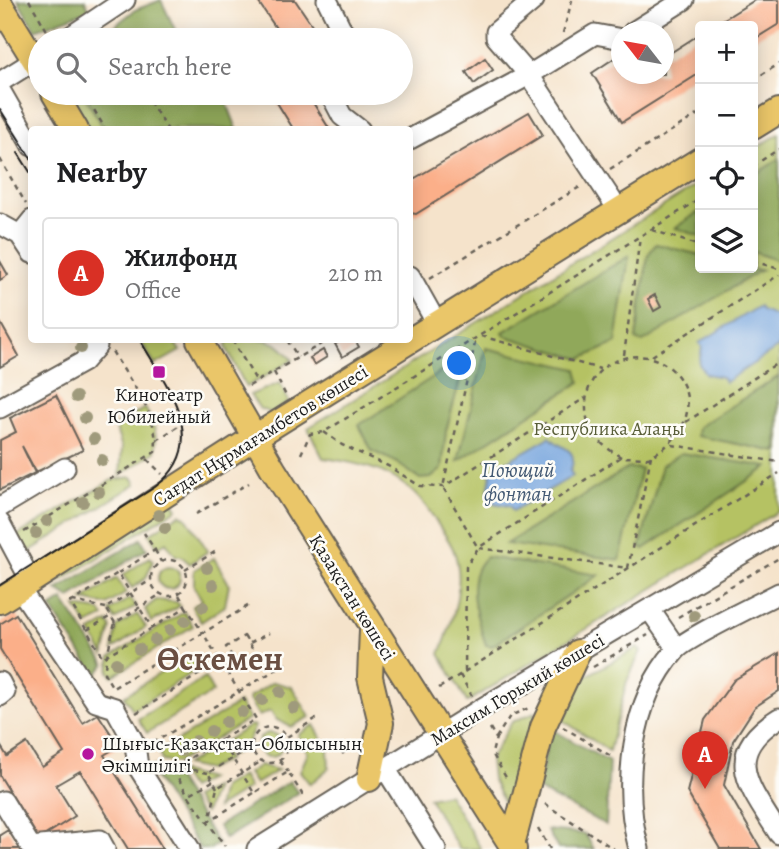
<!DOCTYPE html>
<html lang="en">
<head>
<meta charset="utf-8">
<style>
	body { margin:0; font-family:Alegreya,serif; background:#f6f6f6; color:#202124 }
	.controls { position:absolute; right:21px; top:21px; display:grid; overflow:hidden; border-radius:7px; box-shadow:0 4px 18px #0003 }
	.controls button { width:63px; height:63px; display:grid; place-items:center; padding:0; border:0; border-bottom:2px solid #e0e0e0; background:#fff; color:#202124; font:35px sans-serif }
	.compass { position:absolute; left:611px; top:21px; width:63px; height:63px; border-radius:50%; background:#fff; box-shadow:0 4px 18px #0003; rotate:301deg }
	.you { position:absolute; left:460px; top:364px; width:24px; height:24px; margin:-18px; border:5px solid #fff; border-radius:50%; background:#1a73e8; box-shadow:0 0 0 10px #1a73e833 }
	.badge { display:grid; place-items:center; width:46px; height:46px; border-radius:50%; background:#d93025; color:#fff; font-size:23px; font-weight:700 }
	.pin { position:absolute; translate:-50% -58px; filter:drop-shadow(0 2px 4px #0008) }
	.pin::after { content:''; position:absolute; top:37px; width:24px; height:21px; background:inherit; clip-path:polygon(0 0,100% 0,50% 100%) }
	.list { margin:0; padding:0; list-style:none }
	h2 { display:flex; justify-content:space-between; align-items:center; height:91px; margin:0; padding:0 28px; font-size:30px }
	h2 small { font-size:23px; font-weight:400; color:#757577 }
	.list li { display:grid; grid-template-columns:46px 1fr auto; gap:21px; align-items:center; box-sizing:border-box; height:112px; margin:0 14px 14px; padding:0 14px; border:2px solid #e0e0e0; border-radius:7px }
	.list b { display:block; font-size:26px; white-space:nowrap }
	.list p { margin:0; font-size:23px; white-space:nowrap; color:#757577 }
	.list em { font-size:23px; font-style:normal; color:#757577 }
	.icon { flex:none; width:38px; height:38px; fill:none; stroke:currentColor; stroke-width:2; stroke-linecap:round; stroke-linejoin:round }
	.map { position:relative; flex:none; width:779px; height:849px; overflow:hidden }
	.search { position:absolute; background:#fff; box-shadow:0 4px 18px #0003; left:28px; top:28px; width:385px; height:77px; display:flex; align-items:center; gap:18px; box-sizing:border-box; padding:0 24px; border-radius:38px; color:#757577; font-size:26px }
	.panel { position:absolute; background:#fff; box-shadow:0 4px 18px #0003; left:28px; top:126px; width:385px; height:217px; border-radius:7px }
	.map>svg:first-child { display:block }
	.green { fill:#b5c264; stroke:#686f40; stroke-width:2 }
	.forest { fill:#90a85a; stroke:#56623b; stroke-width:2 }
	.water { fill:#73a3dd; stroke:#48607c; stroke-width:2 }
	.building { fill:#fbaf89 }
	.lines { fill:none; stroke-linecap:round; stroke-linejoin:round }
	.minor-casing { stroke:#686259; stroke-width:23 }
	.major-casing { stroke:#686259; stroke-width:28 }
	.path { stroke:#686259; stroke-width:2.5; stroke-dasharray:5 5; stroke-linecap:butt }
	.minor { stroke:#fff; stroke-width:19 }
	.major { stroke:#eac669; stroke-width:24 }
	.tram { stroke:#1c1c1c; stroke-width:2 }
	.tree { fill:#9f9a7b }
	.poi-dot { fill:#b5179e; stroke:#fdfcf7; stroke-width:2.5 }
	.labels { text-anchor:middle; stroke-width:5; stroke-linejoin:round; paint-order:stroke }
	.poi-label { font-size:19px; fill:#1c1c1c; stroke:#fdfcf7 }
	.park-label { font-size:19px; fill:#595e39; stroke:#fdfcf7 }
	.street-label { font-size:19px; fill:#1c1c1c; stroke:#fdfcf7 }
	.water-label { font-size:21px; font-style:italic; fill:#435973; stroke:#fdfcf7 }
	.town-label { font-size:33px; font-weight:bold; fill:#6a4f42; stroke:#fdfcf7 }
</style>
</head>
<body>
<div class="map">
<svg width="779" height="849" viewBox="0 0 779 849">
	<rect width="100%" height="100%" fill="#fdfcf7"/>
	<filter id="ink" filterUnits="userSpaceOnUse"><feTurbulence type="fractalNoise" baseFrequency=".0143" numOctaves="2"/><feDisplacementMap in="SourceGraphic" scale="14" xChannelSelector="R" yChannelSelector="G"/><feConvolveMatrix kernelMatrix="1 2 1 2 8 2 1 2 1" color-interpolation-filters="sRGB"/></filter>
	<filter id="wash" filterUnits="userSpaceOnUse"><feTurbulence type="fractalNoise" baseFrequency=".00686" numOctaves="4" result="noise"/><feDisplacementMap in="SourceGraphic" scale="28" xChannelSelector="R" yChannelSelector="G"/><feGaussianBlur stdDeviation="1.57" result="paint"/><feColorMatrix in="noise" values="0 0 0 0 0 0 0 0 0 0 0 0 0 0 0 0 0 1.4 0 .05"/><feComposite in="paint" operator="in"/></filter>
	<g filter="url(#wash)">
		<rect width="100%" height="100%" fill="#f5e3cb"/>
		<!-- green -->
		<path class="green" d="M 67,93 L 83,93 L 104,129 L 90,129 Z
			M 779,134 L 779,511 L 467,702 L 440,654 C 452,624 467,581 453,549 C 449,539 441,530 436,521 C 408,475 374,465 323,458 L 308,428 L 700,183 L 700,268 L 753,268 L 753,150 Z
			M 140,340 L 173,340 L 180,351 L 155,365 Z
			M 228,340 C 258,339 274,334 293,360 L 246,387 L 226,347 Z
			M 280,383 L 289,402 L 272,413 L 260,409 L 250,395 Z
			M 145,408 C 154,424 158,434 155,452 L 120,475 L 122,448 L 115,426 Z
			M 132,477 L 136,484 L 19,558 L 9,540 L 112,480 Z
			M 171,498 L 177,509 L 44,591 L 38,581 Z
			M 180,514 L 186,517 L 208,551 L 190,564 L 181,556 L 176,556 L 166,542 L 158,547 L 149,534 Z
			M 150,557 L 153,561 L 146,578 L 132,588 L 123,575 Z
			M 214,558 L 229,584 L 225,606 L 201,622 L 192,607 L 202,600 L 194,587 L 194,570 Z
			M158 578a11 11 0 1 1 22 0a11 11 0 1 1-22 0Z
			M 117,578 L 126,593 L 107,605 L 83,600 Z
			M 130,598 L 136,606 L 115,620 L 110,611 Z
			M 156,600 L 177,602 L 180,606 L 151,622 L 145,609 Z
			M 76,607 L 100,611 L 104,617 L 87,625 Z
			M 184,612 L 193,626 L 113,676 L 109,672 L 111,657 Z
			M 137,614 L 146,627 L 113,649 L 117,627 Z
			M 108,622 L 111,628 L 104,655 L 91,632 Z
			M 637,648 L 641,651 L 627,681 L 609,751 L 555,715 L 577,681 Z
			M 189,655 L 198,669 L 133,710 L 124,696 Z
			M 205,678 L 213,692 L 147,733 L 138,719 Z
			M 273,682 L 292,687 L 310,717 L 291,727 L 277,720 L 270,711 L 259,716 L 248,698 Z
			M 239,703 L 249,719 L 176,763 L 162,761 L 159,752 Z
			M 535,712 L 535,721 L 512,819 L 492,779 L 490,759 L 512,722 Z
			M 251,725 L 255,726 L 246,746 L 232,755 L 224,742 Z
			M 314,725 L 328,749 L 329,768 L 310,784 L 300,771 L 308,753 L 298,735 Z
			M258 745a12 12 0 1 1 24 0a12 12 0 1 1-24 0Z
			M 220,745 L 228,759 L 208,770 L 185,765 Z
			M 260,765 L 278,770 L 255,784 L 248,773 Z
			M 179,771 L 209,779 L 190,789 Z
			M 242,776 L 249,788 L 217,808 L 222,788 Z
			M 215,787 L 205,813 L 194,798 Z
			M 448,794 L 481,849 L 459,849 L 429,798 Z"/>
		<!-- forest -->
		<path class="forest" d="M 18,0 L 85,0 L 90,10 L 35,30 Z
			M 161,0 L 180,40 L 97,40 L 135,10 Z
			M 83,93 L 223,93 L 237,129 L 104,129 Z
			M 779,159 L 779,261 L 753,252 L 753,176 Z
			M 700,211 L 700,236 L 675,228 Z
			M 656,244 L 700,255 L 700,268 L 761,270 L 643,342 L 636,340 L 648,255 Z
			M 629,256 L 616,343 L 581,359 L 505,336 L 503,332 Z
			M 486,348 L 577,369 L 580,382 L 458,461 Z
			M 467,355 L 446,431 L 442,469 L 431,478 L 420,479 L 394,461 L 372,451 L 359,425 Z
			M 779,376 L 777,452 L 697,436 L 698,427 Z
			M 681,453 L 768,467 L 644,549 L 640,547 L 662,465 Z
			M 628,468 L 641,469 L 620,560 L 506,544 Z
			M 141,539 L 147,549 L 70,598 L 57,590 Z
			M 486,557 L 599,575 L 492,646 L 486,645 C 477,619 462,578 486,557 Z
			M 63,600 L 105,664 L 96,676 L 51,608 Z
			M 550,728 L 609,762 L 606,825 L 538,790 Z
			M 153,766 L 171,770 L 218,844 L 210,849 L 200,849 L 150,770 Z
			M 290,781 L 298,793 L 225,839 L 218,826 Z
			M 547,830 L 585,834 L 594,849 L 558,849 Z"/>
		<!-- water -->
		<path class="water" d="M 759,306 L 761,310 L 779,317 L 779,347 L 725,382 L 722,377 L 706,374 L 699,364 L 702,347 L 699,343 Z
			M 550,437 C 559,449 581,447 570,471 L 573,476 L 513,511 L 510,506 L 494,503 L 488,492 L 491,475 L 488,472 Z"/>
		<g id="blocks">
			<!-- building -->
			<path class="building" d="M 257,0 L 295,0 L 314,28 L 295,40 L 284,40 Z
				M 755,0 L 779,0 L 779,24 L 753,40 L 753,26 L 713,26 Z
				M 700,34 L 700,73 L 622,122 L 592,73 L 616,57 L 622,74 L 626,74 L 629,78 L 637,74 L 664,74 L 664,57 Z
				M 485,58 L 493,70 L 474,84 L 466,72 Z
				M 271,93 L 307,93 L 330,130 L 294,130 Z
				M 529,112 L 543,135 L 416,214 L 410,213 L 410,181 Z
				M 0,261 L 8,275 L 0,280 Z
				M 655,295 L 661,307 L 654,311 L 648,299 Z
				M 0,322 L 19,356 L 0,367 Z
				M 343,340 L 355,340 L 359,347 L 342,357 L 335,344 Z
				M 323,350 L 327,357 L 314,365 L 310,358 Z
				M 56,395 L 83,450 L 36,472 L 22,446 L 35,473 L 0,490 L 0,440 L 16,432 L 10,418 Z
				M 16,614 L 83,723 L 98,714 L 119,746 L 104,755 L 163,849 L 128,849 L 80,771 L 56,785 L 75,816 L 39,839 L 0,776 L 0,745 L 7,756 L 27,743 L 42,767 L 64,753 L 0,649 L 0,624 Z
				M 779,653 L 779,691 L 755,707 L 733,741 L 724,785 L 761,849 L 720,849 L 687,792 L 705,720 L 734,680 Z
				M 8,830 L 21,849 L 0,849 L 0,835 Z"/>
		</g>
	</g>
	<g filter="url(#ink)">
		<use href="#blocks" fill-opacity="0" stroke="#686259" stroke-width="2"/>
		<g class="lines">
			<!-- minor casing -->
			<g class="minor-casing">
				<path id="minor" d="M 327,0 L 347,40
					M 534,0 L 496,32 L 496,37 L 529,75 L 619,211
					M 633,32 L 684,0
					M 65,40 L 125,0
					M 0,82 L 40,57
					M 0,90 L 32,146
					M 330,93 L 342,116 L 360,130
					M 410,139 L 529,75 L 595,34 L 622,39
					M 32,220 L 20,235 L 32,253
					M 0,224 L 20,235
					M 410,276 L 437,324
					M 0,408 L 83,362 L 97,346 L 91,340
					M 0,507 L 65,468
					M 0,523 L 31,581
					M 20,589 L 96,702 L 115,708 L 135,744 L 138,767 L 190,849
					M 650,610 L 677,649
					M 0,682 L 5,692 L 0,696
					M 779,718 C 719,755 751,789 779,834
					M 385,768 L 436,849
					M 3,801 L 31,847 L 100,840 L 105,849
					M 257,849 L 479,710 L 779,532
					M 639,849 C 622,786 630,701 676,650 C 688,637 758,604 779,593"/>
			</g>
			<!-- major casing -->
			<g class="major-casing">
				<path id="major" d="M 0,4 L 40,69
					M 54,93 L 76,130
					M 753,127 L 779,111
					M 199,340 L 273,469 L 514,849
					M 0,601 L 255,437 L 700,160
					M 369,779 L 381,723 L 370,677 L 372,630
					M 512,845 L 543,727 L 578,652"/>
			</g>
			<!-- path -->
			<path class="path" d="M 29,0 L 49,34
				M 105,33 L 110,40
				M 563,33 L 572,0
				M 753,80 L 779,64
				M 84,93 L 106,130
				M 144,93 L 168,130
				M 0,159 L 26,204
				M 753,166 L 779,149
				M 610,169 L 700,113
				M 652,230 L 700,246
				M 753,261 L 779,269
				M 430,278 L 583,185
				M 481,336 L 600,369
				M 232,340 L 257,382
				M 287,340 L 298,357
				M 624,355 L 640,237
				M 652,356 L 779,275
				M 274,372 L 286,396
				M 249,386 L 328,340
				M 686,422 L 779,362
				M 324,432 L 342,445 L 388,466 L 420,486 L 443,487 L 585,398
				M 157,440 L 201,411
				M 672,445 L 779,462
				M 301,454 L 310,434 L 324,432 L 700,199
				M 621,457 C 599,444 585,431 586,404 C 586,388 595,372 609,364 C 672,330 726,416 651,456 L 649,458 L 621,457 L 478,548 L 628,568 L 651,456
				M 147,459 L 162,474
				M 196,514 L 249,483
				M 24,532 L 155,452 C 161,417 129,381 112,351
				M 155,550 L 161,562
				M151 578a18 18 0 1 1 36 0a18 18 0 1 1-36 0Z
				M 185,570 L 218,550
				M 118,573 L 155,550 L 144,533
				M 179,595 L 186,607
				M 73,601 L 70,602 L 103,658 L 107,655 L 104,673 L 113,688 L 203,633 L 256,719 L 221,740
				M 106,608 L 73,601 L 118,573 L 152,628 L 186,607 L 203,633 L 251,604
				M 678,617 L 779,558
				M 115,623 L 106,608 L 151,580
				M 152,628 L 107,655 L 115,623 L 161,594
				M 87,630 L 111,616
				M 244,636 L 255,653 L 237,664 L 226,647 Z
				M 250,643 L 269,633
				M 593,667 L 648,635
				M 465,671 L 466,567 L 478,548 L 443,487 L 476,339
				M 460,675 L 472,696
				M 439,688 L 779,473
				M 136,713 L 231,655
				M252 745a18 18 0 1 1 36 0a18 18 0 1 1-36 0Z
				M 563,727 L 614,758
				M 490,728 L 496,738 L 492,753 L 508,781
				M 287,737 L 320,716
				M 496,738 L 510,716 L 531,707
				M 153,743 L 287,663
				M 342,754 L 355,742
				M 280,761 L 288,772
				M 156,762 L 171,766 L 188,795
				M 208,773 L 176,766 L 221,740 L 254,793 L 288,772 L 304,797
				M 213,781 L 188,795 L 225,846
				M 217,788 L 208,773 L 252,747
				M 254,793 L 209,821 L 217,788 L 262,761
				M 545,804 L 614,849
				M 538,828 L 550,849"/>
			<!-- minor -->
			<use href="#minor" class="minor"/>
			<!-- major -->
			<use href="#major" class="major"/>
			<!-- tram -->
			<path class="tram" d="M 0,109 L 32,160
				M 18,153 L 32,175
				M 0,585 L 155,487 C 213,444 167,386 140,340"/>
		</g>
		<!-- trees -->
		<g class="tree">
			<circle cx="81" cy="348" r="6"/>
			<circle cx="76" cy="397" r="6"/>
			<circle cx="85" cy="418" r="6"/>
			<circle cx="94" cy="439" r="6"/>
			<circle cx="102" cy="460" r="6"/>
			<circle cx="99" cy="492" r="6"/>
			<circle cx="83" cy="502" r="6"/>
			<circle cx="159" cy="515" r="6"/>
			<circle cx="47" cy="521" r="6"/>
			<circle cx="165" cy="528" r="6"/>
			<circle cx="36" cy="533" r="6"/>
			<circle cx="207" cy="568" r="6"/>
			<circle cx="213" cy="585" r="6"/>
			<circle cx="203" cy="607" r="6"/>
			<circle cx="694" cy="616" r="6"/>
			<circle cx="185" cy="621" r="6"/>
			<circle cx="170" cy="630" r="6"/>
			<circle cx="155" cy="640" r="6"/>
			<circle cx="139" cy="649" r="6"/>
			<circle cx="116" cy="663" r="6"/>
			<circle cx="280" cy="692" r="6"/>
			<circle cx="262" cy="700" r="6"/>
			<circle cx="294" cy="708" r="6"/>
			<circle cx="242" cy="712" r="6"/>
			<circle cx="226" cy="722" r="6"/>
			<circle cx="211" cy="731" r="6"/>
			<circle cx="196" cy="741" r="6"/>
			<circle cx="181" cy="751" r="6"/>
		</g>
	</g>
	<!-- markers -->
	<g class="poi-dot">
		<rect x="152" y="365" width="14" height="14" rx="3.5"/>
		<circle cx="88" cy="754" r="7"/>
	</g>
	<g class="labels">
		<!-- poi labels -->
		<g class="poi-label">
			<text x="159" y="401">Кинотеатр<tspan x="159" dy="22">Юбилейный</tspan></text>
			<text x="102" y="750" text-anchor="start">Шығыс-Қазақстан-Облысының<tspan x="102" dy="22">Әкімшілігі</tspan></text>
		</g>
		<!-- park labels -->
		<g class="park-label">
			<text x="609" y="435">Республика Алаңы</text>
		</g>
		<!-- street labels -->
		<g class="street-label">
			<text transform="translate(260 435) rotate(-32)" y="7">Сағдат Нұрмағамбетов көшесі</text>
			<text transform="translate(353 597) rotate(58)" y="7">Қазақстан көшесі</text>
			<text transform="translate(517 689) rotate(-31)" y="7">Максим Горький көшесі</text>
		</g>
		<!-- water labels -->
		<g class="water-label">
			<text x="518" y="477">Поющий<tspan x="518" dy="24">фонтан</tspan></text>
		</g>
		<!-- town labels -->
		<g class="town-label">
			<text x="220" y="670">Өскемен</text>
		</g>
	</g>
</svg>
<div class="controls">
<button>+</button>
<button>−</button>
<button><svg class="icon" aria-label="locate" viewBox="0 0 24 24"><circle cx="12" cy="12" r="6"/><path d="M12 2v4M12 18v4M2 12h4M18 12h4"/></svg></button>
<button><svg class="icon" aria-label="layers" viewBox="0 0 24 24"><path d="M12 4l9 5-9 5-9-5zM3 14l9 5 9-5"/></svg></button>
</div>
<svg class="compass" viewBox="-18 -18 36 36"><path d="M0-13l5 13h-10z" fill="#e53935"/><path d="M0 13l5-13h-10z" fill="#757577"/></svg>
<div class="you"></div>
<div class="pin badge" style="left:705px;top:789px">A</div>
<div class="search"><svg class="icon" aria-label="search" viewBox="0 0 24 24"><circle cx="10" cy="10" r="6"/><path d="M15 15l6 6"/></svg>Search here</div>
<section class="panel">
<h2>Nearby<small></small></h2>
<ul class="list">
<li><span class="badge">A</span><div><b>Жилфонд</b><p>Office</p></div><em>210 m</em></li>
</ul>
</section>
</div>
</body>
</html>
